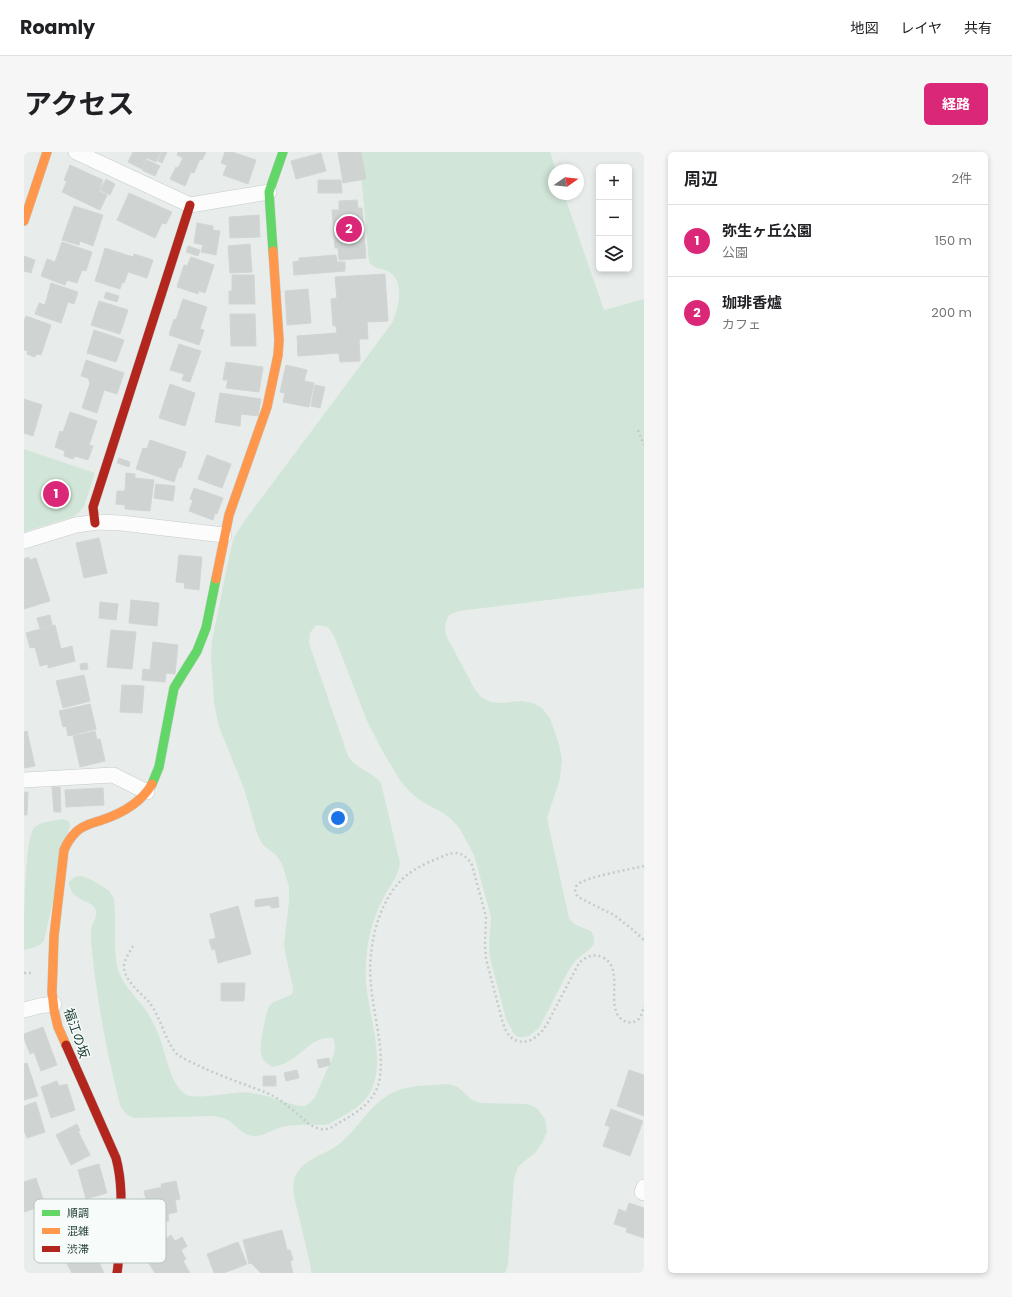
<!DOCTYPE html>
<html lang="ja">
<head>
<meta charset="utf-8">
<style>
	body { margin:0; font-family:Poppins,"Noto Sans JP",sans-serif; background:#f6f6f6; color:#202124 }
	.controls { position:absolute; right:12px; top:12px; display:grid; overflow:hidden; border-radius:6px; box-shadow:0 2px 6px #0003 }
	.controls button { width:36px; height:36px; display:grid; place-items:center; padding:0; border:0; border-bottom:1px solid #e0e0e0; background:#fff; color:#202124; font:20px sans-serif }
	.compass { position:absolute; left:524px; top:12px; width:36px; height:36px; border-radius:50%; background:#fff; box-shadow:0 2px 6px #0003; rotate:76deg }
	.you { position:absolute; left:314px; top:666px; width:14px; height:14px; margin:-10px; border:3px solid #fff; border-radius:50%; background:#1a73e8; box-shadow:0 0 0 6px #1a73e833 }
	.badge { display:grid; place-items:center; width:26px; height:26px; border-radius:50%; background:#db2777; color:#fff; font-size:13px; font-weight:700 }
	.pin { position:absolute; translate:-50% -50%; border:2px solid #fff; box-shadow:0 1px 4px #0006 }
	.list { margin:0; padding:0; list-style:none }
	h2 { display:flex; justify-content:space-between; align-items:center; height:52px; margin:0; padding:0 16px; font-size:17px }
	h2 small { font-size:13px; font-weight:400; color:#757577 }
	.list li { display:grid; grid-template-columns:26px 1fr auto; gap:12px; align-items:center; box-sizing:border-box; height:72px; padding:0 16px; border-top:1px solid #e0e0e0 }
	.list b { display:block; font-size:15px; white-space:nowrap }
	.list p { margin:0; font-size:13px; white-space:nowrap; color:#757577 }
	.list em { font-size:13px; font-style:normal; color:#757577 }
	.icon { flex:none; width:22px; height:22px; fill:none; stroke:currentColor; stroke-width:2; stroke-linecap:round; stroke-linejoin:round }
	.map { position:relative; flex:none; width:620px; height:1121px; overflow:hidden; border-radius:6px }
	header { display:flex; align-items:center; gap:24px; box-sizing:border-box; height:56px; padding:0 20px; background:#fff; border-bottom:1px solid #e0e0e0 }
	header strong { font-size:19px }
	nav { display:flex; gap:22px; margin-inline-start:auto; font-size:14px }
	.intro { display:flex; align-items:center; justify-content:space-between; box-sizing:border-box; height:96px; padding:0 24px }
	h1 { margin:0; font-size:28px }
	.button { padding:10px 18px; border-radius:6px; background:#db2777; color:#fff; font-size:14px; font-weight:700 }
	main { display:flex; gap:24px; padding:0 24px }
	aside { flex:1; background:#fff; border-radius:6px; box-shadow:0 2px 6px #0003 }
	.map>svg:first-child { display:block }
	.green { fill:#d1e6d8 }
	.building { fill:#cfd4d2; stroke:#d1d6d4 }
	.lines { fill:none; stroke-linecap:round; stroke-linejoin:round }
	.street-casing { stroke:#c5cac8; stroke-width:16 }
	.fast-casing { stroke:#c3cbc8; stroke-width:10 }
	.slow-casing { stroke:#c3cbc8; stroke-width:10 }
	.jam-casing { stroke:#c3cbc8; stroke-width:10 }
	.path { stroke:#c3ccca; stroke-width:2.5; stroke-dasharray:2 3; stroke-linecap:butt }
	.street { stroke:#fcfcfc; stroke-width:15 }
	.fast { stroke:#63d668; stroke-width:9 }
	.slow { stroke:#ff974d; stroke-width:9 }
	.jam { stroke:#b3261e; stroke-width:9 }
	.labels { text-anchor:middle; stroke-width:3; stroke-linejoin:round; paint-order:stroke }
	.street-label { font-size:13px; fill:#24423a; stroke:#f7fbf9 }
	.key { fill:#f7fbf9; stroke:#b8c4c0; stroke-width:1 }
	.key-label { font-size:11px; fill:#24423a }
</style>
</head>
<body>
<header>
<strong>Roamly</strong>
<nav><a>地図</a><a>レイヤ</a><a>共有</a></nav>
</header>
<div class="intro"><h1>アクセス</h1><a class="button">経路</a></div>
<main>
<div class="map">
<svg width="620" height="1121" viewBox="0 0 620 1121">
	<rect width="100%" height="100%" fill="#e8edeb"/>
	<!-- green -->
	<path class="green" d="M 335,0 L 526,0 L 532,18 L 530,18 L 530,42 L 540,42 L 580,158 L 620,147 L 620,436 L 435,459 L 425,463 L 421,472 L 422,483 L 450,536 L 457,545 L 467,550 L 478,551 L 497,549 L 509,551 L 518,556 L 526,566 L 535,592 L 538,608 L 536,627 L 523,666 L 545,766 L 550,772 L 567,779 L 570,785 L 570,792 L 566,797 L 552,808 L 546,816 L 515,876 L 505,884 L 500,885 L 494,885 L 490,882 L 482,867 L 466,806 L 465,793 L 467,765 L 450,703 L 436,677 L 428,668 L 419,661 L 397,649 L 387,641 L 377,630 L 359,600 L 343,569 L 310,484 L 304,475 L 292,473 L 286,481 L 285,491 L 323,601 C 324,604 326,607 328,609 C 337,619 347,619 357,631 L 376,711 C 374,725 368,730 362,741 C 353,757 347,774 344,792 C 342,805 341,819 342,832 C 345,864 364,915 344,944 C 335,957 319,963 307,971 L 302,973 C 288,973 273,972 258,975 C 249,977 239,985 229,984 C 219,983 212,974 205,969 C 200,966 195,965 190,964 L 111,966 C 103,964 100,961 96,953 C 82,898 72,845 67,788 C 67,783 67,778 68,773 C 70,769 73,764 72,759 C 70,747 46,751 45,730 C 48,727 50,724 56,724 C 62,724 79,734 85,739 C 87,741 88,744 90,747 C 93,768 88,802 95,820 C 100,834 112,845 121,857 C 126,864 130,872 134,881 C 141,897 146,935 163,943 C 171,947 200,942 211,941 C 220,940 229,941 238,943 C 249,945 270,955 280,954 C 285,953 288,949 291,945 L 310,902 L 311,894 L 309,886 C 290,883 278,903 263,910 C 258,913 253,914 248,915 C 242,911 238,909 237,901 C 235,895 242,857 246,853 C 250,848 262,846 268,842 L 269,835 L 262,805 L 260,792 L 265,749 L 265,735 L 258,712 L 252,703 L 239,693 L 234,684 L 219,634 L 195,575 L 190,551 L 187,504 L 188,489 L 205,405 L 210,385 L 221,368 L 368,171 C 374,158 381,132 367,121 C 359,115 352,119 345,110 Z
		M 0,297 L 71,321 L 60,355 L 51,364 L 0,380 Z
		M 39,667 L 45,669 L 46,672 L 20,789 C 15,795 8,796 0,798 C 0,776 0,689 10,676 C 16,669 30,669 39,667 Z
		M 424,932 L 434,935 L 448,948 L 457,951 L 503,952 L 513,956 L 521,967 L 523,980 L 518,991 L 511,1001 L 502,1008 L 494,1015 L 490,1027 L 484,1113 L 481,1121 L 287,1121 L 287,1116 C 283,1099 279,1082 275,1065 C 273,1054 267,1040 270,1029 C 275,1007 300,1004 315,992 C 335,976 346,951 370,940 C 386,932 407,934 424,932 Z"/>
	<!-- building -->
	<path class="building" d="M 109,0 L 137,0 L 132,10 L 123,6 L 118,17 L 104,10 Z
		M 138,0 L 143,0 L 138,11 L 134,9 Z
		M 154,0 L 182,0 L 178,8 L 176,7 L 170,21 L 167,20 L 161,34 L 146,27 L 152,15 L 154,16 L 159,6 L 153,3 Z
		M 201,0 L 208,0 L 232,8 L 224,32 L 199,23 L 203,13 L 197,11 Z
		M 314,0 L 337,0 L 342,27 L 319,31 Z
		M 297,1 L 302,19 L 272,27 L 267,9 Z
		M 123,8 L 136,14 L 131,24 L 118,18 Z
		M 46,13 L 79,28 L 75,39 L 83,43 L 76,58 L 38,40 L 43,29 L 40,28 Z
		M 82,27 L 91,32 L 86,43 L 76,38 Z
		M 294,28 L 317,28 L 318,41 L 294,41 Z
		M 105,41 L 148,60 L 142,72 L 138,71 L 131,86 L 93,68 Z
		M 333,48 L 334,56 L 338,56 L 342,106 L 315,108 L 314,96 L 311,96 L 308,58 L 315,58 L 315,49 Z
		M 50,54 L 79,63 L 69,94 L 56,89 L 55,93 L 38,88 Z
		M 235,63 L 236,85 L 206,86 L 205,65 Z
		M 173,71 L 189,74 L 189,78 L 196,79 L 192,103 L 177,100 L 179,93 L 170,91 Z
		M 38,90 L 68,100 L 62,119 L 58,118 L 53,131 L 43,128 L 41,133 L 17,124 L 23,107 L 31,110 Z
		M 226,92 L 228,120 L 206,121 L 204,94 Z
		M 164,94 L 176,98 L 174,104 L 162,100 Z
		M 81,96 L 109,105 L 110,102 L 129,108 L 123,126 L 104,120 L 100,131 L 98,130 L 96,137 L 71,129 Z
		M 312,103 L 313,110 L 321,110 L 321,119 L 270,123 L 269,110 L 275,109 L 275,106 Z
		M 0,104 L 11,108 L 7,121 L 0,119 Z
		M 167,105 L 190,113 L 181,141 L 175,139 L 174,142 L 153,135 L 160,113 L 163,114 Z
		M 361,122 L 364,169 L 343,170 L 344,187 L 335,187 L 336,209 L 316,210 L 315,201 L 274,204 L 273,184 L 313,181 L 312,174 L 309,174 L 307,147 L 313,146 L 311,125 Z
		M 208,123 L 230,123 L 231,152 L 205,152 L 205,139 L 208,139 Z
		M 27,131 L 54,140 L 50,152 L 44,150 L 37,171 L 11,162 L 15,151 L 21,153 Z
		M 284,137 L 287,171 L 263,173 L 261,139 Z
		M 82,140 L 95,144 L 93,150 L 80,146 Z
		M 159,147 L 183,155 L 176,177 L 180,178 L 175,193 L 145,183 L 150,167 L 152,168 Z
		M 75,149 L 104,158 L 96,182 L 67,173 Z
		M 206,162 L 231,162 L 232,194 L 207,194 Z
		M 2,164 L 27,173 L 17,203 L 12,202 L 11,205 L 3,202 L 4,199 L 0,198 L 0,169 Z
		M 70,178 L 100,188 L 92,210 L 63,201 Z
		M 155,192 L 177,199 L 166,230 L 158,228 L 160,222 L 146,218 Z
		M 62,208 L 100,221 L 93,242 L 80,238 L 73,261 L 58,256 L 66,231 L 64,226 L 57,224 Z
		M 202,210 L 239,215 L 235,240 L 202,236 L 204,228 L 199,228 Z
		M 262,213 L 283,218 L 280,229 L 290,231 L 285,255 L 259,250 L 261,241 L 256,240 Z
		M 146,232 L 171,241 L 161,274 L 135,266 Z
		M 291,233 L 301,235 L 296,256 L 287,254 Z
		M 196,241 L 237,247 L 234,264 L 217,262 L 216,274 L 191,270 Z
		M 0,247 L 18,253 L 9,284 L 0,281 Z
		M 46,260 L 73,269 L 65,293 L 69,294 L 64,308 L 51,304 L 49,307 L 40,304 L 41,299 L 31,295 L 36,279 L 39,280 Z
		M 126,288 L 162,300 L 157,316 L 155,315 L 150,330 L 112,317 L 119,296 L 123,297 Z
		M 183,303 L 207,312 L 198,336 L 174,327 Z
		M 95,306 L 106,310 L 105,315 L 93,311 Z
		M 102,321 L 111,322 L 111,326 L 130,328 L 126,359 L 101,357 L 101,353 L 92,352 L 93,339 L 101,339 Z
		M 132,332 L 151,334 L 149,349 L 130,346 Z
		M 170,336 L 199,346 L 193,362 L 191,361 L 189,368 L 165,359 L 169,348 L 166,347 Z
		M 75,386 L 83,421 L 60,426 L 52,391 Z
		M 155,403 L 178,405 L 175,438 L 160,436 L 161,431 L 152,430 Z
		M 5,405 L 5,408 L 12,406 L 26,449 L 0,457 L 0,407 Z
		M 107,448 L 135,451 L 133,474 L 105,471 Z
		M 76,450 L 94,452 L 92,468 L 75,466 Z
		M 26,463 L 28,473 L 16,476 L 13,466 Z
		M 31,473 L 37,497 L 48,494 L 51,509 L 24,516 L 24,512 L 16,514 L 11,495 L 6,496 L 2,481 Z
		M 87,478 L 112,480 L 108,517 L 83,515 Z
		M 129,490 L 154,493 L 151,522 L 142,521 L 141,530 L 118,528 L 119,517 L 126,518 Z
		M 63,511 L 64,517 L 57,518 L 56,512 Z
		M 60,523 L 66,549 L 39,556 L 32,529 Z
		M 98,533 L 120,534 L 118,561 L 96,560 Z
		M 66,552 L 72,577 L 44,584 L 42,574 L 39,575 L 35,559 Z
		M 3,579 L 11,614 L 0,616 L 0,580 Z
		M 71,579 L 73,588 L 76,587 L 81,609 L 56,615 L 49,584 Z
		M 28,635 L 36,635 L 37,660 L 30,660 Z
		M 79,636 L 80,653 L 42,655 L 41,638 Z
		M 0,640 L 4,640 L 3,663 L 0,663 Z
		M 254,745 L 255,755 L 247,756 L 246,753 L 231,755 L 231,748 Z
		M 214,754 L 227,802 L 194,811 L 191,797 L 188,798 L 185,788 L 192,786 L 186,762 Z
		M 197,831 L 221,831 L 220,849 L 197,849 Z
		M 19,875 L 33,913 L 17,919 L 10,900 L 6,902 L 0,886 L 0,882 Z
		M 305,906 L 306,913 L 295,916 L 293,908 Z
		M 3,911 L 14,944 L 0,948 L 0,912 Z
		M 273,918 L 275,926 L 262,929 L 260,921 Z
		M 605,918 L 620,923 L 620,964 L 593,954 Z
		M 239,924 L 252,924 L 252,934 L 239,934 Z
		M 33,929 L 35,934 L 43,932 L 51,958 L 27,966 L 17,935 Z
		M 12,950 L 21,980 L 3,986 L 0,979 L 0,954 Z
		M 587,957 L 619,969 L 606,1004 L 579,994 L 586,975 L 581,973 Z
		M 53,972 L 56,979 L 54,979 L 66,1003 L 47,1013 L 32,983 Z
		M 75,1012 L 83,1041 L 62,1047 L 54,1018 Z
		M 12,1026 L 21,1053 L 0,1060 L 0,1030 Z
		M 152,1029 L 156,1047 L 151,1048 L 153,1060 L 144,1062 L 145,1069 L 128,1073 L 120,1039 L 138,1035 L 137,1032 Z
		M 605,1051 L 620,1056 L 620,1086 L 602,1080 L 603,1076 L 590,1072 L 595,1057 L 602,1060 Z
		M 258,1078 L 263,1098 L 266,1098 L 269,1108 L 266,1109 L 269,1121 L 237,1121 L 227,1111 L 225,1112 L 219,1088 Z
		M 140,1082 L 143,1086 L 147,1083 L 151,1089 L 158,1085 L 163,1094 L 157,1098 L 162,1107 L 159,1109 L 166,1121 L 131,1121 L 117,1099 L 134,1088 L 132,1087 Z
		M 62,1088 L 72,1109 L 74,1108 L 80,1121 L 48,1121 L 37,1100 Z
		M 214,1090 L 223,1112 L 200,1121 L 190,1121 L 183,1102 Z"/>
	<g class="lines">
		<!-- street casing -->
		<g class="street-casing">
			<path id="street" d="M 52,0 L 166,53 L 245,40
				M 0,389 L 52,373 L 74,370 L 97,371 L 200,383
				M 0,628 L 89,623 L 123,640
				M 0,858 L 15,854 L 30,852
				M 620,1035 L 618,1040 L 620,1041"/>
		</g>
		<!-- fast casing -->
		<g class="fast-casing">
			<path id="fast" d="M 249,99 L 245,40 L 259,0
				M 128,632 L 135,615 L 150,536 L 173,499 L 182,476 L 192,427"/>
		</g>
		<!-- slow casing -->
		<g class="slow-casing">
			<path id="slow" d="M 0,69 L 23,0
				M 192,427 L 205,363 L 243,255 L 254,203 L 255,188 L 249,99
				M 42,893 L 34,875 L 30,858 L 28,840 L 30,784 L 40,698 C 43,691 47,685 52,680 C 59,673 69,671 78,668 C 99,661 117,651 128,632"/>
		</g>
		<!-- jam casing -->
		<g class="jam-casing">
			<path id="jam" d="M 71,371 L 69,355 L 166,53
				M 42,893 L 92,1006 C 99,1032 97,1057 96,1084 C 95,1096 95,1109 93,1121"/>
		</g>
		<!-- path -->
		<path class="path" d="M 614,278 L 620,293
			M 620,714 C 608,717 560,725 553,733 C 550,737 551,741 554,745 L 590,763 L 608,777 L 620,788
			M 109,794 C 106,800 101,806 100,813 C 99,828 116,840 125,850 C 137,865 142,892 154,903 C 160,907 167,910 173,913 C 196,924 220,932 243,941 C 259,948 272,961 285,972 C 290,975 295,978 302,977 C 308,976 313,972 318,969 C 336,959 353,947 356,925 C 360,893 349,863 347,832 C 343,797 354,746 383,723 C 392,716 404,710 415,706 C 429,699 439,698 448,713 L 462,765 L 461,793 L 462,807 L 478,868 L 481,877 L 486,885 L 493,889 L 500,890 L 507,888 L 513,884 L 518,879 L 523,872 L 555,811 C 562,805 569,801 578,805 C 598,814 586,842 592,859 C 595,869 607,875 616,866 C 618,862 619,858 620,854
			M 0,821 L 10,821"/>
		<!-- street -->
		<use href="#street" class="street"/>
		<!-- fast -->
		<use href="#fast" class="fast"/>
		<!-- slow -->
		<use href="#slow" class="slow"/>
		<!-- jam -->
		<use href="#jam" class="jam"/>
	</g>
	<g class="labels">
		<!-- street labels -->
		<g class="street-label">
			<text transform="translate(53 881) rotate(71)" y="5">福江の坂</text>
		</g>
	</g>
	<!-- legend -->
	<rect x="10" y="1047" width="132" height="64" rx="6" class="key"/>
	<rect x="18" y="1058" width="18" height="6" fill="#63d668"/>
	<rect x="18" y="1076" width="18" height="6" fill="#ff974d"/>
	<rect x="18" y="1094" width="18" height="6" fill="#b3261e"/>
	<g class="key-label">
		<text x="43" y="1065">順調</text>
		<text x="43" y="1083">混雑</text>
		<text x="43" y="1101">渋滞</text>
	</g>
</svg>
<div class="controls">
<button>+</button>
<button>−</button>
<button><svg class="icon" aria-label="layers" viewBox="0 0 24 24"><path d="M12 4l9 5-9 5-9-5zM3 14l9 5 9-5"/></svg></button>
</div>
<svg class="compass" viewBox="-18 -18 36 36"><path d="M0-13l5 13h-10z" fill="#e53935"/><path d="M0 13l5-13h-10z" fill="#757577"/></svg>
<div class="you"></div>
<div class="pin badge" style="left:32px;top:342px">1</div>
<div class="pin badge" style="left:325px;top:77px">2</div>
</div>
<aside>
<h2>周辺<small>2件</small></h2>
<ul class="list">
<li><span class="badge">1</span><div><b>弥生ヶ丘公園</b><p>公園</p></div><em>150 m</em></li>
<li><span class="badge">2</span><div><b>珈琲香爐</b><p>カフェ</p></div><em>200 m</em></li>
</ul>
</aside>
</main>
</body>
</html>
